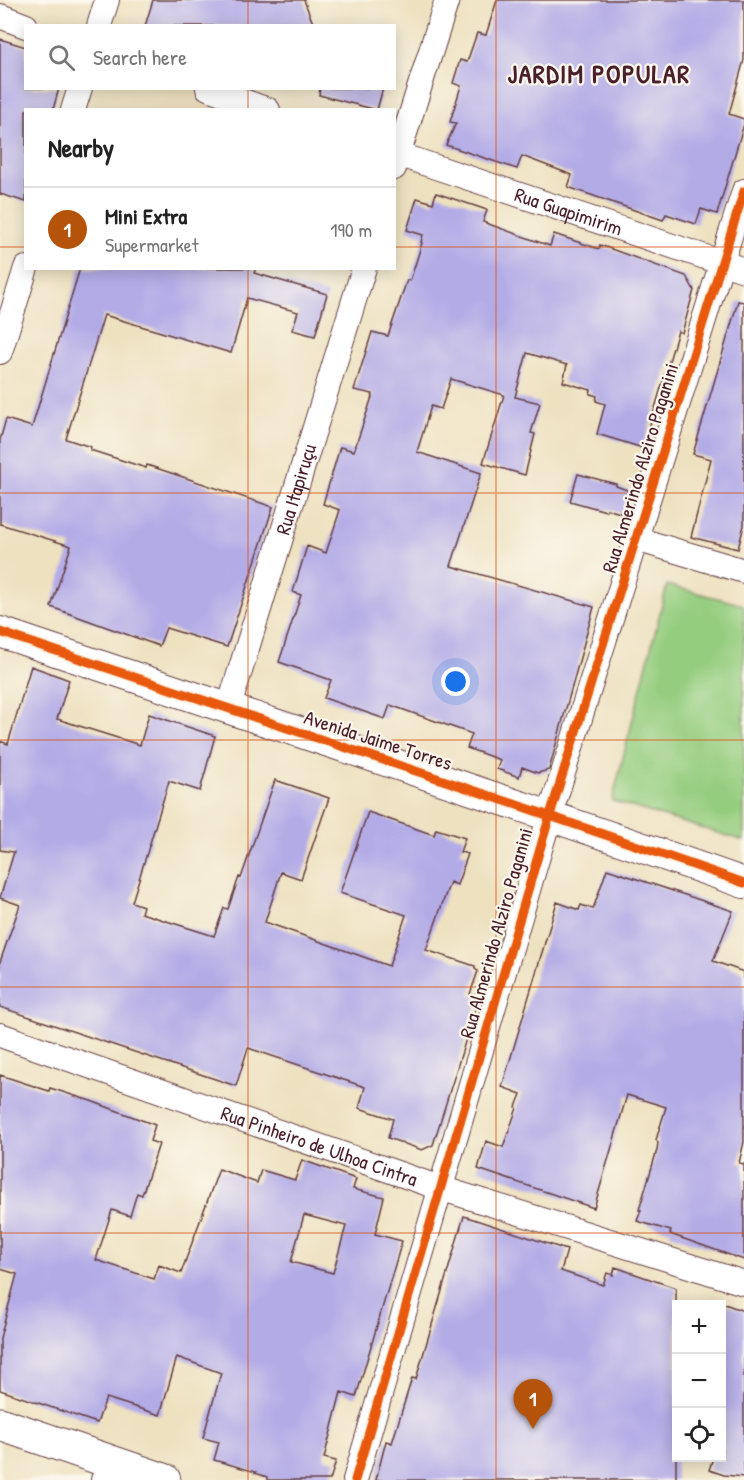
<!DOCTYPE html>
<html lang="en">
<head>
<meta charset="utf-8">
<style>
	body { margin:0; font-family:"Patrick Hand",sans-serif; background:#f2f2f2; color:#222 }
	.controls { position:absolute; right:18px; bottom:18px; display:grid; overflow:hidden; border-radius:0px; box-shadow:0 3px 15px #0003 }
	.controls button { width:54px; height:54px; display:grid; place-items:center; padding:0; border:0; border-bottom:2px solid #e0e0e0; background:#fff; color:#222; font:30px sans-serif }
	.you { position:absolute; left:456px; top:682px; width:21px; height:21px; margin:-15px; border:4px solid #fff; border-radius:50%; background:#1a73e8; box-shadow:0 0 0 9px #1a73e833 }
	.badge { display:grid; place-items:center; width:39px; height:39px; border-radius:50%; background:#b45309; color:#fff; font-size:20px; font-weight:700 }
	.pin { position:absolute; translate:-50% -50px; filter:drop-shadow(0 2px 3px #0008) }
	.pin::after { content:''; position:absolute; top:32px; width:21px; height:18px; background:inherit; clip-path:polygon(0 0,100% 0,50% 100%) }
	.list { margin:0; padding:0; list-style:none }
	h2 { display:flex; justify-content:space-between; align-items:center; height:78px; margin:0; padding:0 24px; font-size:26px }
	h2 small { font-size:20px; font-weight:400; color:#767676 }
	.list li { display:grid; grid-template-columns:39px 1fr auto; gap:18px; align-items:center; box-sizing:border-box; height:84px; padding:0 24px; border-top:2px solid #e0e0e0 }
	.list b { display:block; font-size:22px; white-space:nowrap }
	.list p { margin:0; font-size:20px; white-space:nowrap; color:#767676 }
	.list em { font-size:20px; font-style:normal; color:#767676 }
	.icon { flex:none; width:33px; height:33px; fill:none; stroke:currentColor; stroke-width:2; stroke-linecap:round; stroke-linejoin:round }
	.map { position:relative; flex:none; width:744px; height:1480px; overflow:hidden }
	.search { position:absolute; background:#fff; box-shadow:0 3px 15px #0003; left:24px; top:24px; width:372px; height:66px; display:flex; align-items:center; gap:15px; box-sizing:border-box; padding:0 21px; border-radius:0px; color:#767676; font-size:22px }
	.panel { position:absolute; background:#fff; box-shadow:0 3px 15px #0003; left:24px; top:108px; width:372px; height:162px; border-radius:0px }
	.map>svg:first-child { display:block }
	.green { fill:#95cd7f; stroke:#707655; stroke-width:1.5 }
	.building { fill:#b3abe6; fill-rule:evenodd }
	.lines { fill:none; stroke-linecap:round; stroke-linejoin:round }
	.minor-casing { stroke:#633c41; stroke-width:26 }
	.tertiary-casing { stroke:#633c41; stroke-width:32 }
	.secondary-casing { stroke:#633c41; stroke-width:35 }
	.minor { stroke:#fff; stroke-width:24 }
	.tertiary { stroke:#fff; stroke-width:30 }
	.secondary { stroke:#fff; stroke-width:33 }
	.cycleway-casing { stroke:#fbf7ec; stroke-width:13 }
	.cycleway { stroke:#e8590c; stroke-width:9 }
	.grid { fill:none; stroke:#d8530f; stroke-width:1.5; stroke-opacity:0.55 }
	.labels { text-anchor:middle; stroke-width:4.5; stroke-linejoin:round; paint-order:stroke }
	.street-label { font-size:20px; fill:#4a1f2b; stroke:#fbf7ec }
	.district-label { font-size:26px; font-weight:bold; letter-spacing:1.5px; fill:#4a1f2b; stroke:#fbf7ec }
</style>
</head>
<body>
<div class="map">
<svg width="744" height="1480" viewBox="0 0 744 1480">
	<rect width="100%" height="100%" fill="#fbf7ec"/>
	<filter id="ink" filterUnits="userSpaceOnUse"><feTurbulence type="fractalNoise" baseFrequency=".0167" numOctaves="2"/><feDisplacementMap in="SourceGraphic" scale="12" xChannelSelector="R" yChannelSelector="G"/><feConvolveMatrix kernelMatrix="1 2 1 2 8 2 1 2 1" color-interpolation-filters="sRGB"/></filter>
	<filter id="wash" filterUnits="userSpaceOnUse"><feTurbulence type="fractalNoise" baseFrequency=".008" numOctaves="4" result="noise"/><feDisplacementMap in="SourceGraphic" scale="24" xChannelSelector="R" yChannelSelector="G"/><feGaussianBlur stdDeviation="1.35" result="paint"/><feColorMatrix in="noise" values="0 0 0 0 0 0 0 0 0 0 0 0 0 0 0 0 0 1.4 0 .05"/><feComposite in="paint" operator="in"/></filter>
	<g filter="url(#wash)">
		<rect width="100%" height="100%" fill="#eee1c0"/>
		<!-- green -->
		<path class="green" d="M 667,585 L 744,605 L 744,841 L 612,801 Z"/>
		<g id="blocks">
			<!-- building -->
			<path class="building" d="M 153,0 L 304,0 L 314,26 L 145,26 Z
				M 497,0 L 744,0 L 744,60 L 729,114 L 744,119 L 744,124 L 717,214 L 701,209 L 696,224 L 666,214 L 663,220 L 568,187 L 572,175 L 522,156 L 517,169 L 446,145 L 456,123 L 450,122 L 461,86 L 453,83 L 460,60 L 467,62 L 477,33 L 486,35 Z
				M 0,39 L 26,47 L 26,88 L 59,88 L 53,110 L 26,110 L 26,202 L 0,194 Z
				M 320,88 L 383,88 L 377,110 L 319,95 Z
				M 436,193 L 487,210 L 483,222 L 550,246 L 554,234 L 599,249 L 600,245 L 686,276 L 694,290 L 682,333 L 678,331 L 643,448 L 597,434 L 605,404 L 596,401 L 597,396 L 590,394 L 591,390 L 563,382 L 567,365 L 527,353 L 515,397 L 540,403 L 531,433 L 535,434 L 525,475 L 483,463 L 504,395 L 451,379 L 441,409 L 431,406 L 417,452 L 481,473 L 451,566 L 594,607 L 549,770 L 538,773 L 522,767 L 519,777 L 497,769 L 500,760 L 467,748 L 472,734 L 390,705 L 385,719 L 324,698 L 331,680 L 279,662 L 301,595 L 293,592 L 307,546 L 326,553 L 340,510 L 323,504 L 340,447 L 354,451 L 373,394 L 354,390 L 372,332 L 388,336 L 407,280 L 410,281 L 422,243 L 421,242 L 423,235 L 407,230 L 417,198 L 433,203 Z
				M 80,268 L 256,268 L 254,273 L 327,294 L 315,336 L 292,330 L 298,312 L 247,298 L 231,353 L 104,315 L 66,439 L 91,447 L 90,450 L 146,468 L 147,465 L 273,507 L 227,647 L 166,628 L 159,646 L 51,607 L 71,546 L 0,524 L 0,440 L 6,419 L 32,427 Z
				M 738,301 L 744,302 L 744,525 L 738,549 L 691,537 L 711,459 L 693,454 Z
				M 578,474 L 616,484 L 616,486 L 630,491 L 623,514 L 607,509 L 606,511 L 570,501 Z
				M 31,666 L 69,680 L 57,719 L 140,745 L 149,714 L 215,736 L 200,791 L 169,781 L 132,902 L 143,906 L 141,913 L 214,936 L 224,908 L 228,909 L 239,877 L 241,878 L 275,780 L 329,798 L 301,879 L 281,872 L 265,922 L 389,966 L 406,915 L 340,893 L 368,812 L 434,835 L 436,829 L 465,838 L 460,852 L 468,854 L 457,885 L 450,882 L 426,950 L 475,966 L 475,969 L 478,971 L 470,994 L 479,997 L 433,1145 L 422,1150 L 388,1138 L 393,1119 L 359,1108 L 365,1087 L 248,1048 L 236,1086 L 0,1007 L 0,962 L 20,905 L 0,898 L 14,852 L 0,850 L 0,741 L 8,744 Z
				M 607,869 L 733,911 L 713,961 L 744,972 L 744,1142 L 739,1163 L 744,1164 L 744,1260 L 670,1234 L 671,1231 L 637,1221 L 641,1210 L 639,1210 L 657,1150 L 658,1142 L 656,1140 L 666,1107 L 627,1095 L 594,1208 L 478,1169 L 486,1141 L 503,1147 L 517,1108 L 516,1107 L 521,1094 L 502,1087 L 557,902 L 579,910 L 581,905 L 593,909 Z
				M 0,1075 L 49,1091 L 50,1088 L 91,1101 L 155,1125 L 150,1141 L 159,1144 L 142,1195 L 137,1193 L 130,1216 L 112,1210 L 96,1260 L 154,1279 L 159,1265 L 181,1273 L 219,1169 L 257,1183 L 261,1170 L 295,1180 L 302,1160 L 356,1179 L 353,1189 L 384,1197 L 375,1234 L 402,1241 L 356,1397 L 341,1392 L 324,1458 L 336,1461 L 330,1480 L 267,1480 L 267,1477 L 255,1473 L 256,1472 L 214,1460 L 219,1442 L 203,1438 L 221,1373 L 177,1357 L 160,1415 L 106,1398 L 97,1423 L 0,1390 L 0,1338 L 17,1274 L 0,1269 ZM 304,1215 L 346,1226 L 333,1273 L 291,1262 Z
				M 464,1216 L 567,1250 L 561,1271 L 603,1285 L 607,1273 L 613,1275 L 615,1267 L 676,1288 L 676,1480 L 376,1480 L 386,1441 L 392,1443 L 412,1378 L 416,1379 Z
				M 722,1303 L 744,1311 L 744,1477 L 724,1475 L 709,1470 L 713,1458 L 722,1458 Z"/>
		</g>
	</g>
	<g filter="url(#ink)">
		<use href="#blocks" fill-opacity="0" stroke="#633c41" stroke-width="1.5"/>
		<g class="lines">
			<!-- minor casing -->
			<g class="minor-casing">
				<g id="minor">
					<path d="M 0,16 L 26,26"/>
					<path d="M 99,26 L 107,0"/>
					<path d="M 208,88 L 268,110"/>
					<path d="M 73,110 L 80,88"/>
					<path id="s1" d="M 394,153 L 744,270"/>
					<path d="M 394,168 L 447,0"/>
					<path d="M 0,352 L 26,268"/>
					<path d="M 636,539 L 744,571"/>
					<path id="s2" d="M 228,710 L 364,268"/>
					<path id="s3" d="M 0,1035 L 440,1188 L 744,1283"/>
					<path d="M 103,1480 L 122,1465"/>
					<path d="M 355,1480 L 550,815 L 744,191"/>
				</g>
			</g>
			<!-- tertiary casing -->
			<g class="tertiary-casing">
				<path id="tertiary" d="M 0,632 C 248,716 497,796 744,883"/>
			</g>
			<!-- secondary casing -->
			<g class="secondary-casing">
				<path id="secondary" d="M 0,1424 L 164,1480"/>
			</g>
			<!-- minor -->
			<use href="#minor" class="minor"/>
			<!-- tertiary -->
			<use href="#tertiary" class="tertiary"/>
			<!-- secondary -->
			<use href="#secondary" class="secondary"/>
			<!-- cycleway casing -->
			<g class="cycleway-casing">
				<path id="cycleway" d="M 0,632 C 248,716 497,796 744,883
					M 355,1480 L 550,815 L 744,191"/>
			</g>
			<!-- cycleway -->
			<use href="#cycleway" class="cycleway"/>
		</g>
	</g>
	<!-- grid -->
	<path class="grid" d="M 248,0 L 248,26M 496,0 L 496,1480M 248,88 L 248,110M 0,247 L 26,247M 394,247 L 744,247M 248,268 L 248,1480M 0,493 L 744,493M 0,740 L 744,740M 0,987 L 744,987M 0,1233 L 744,1233"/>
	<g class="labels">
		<!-- street labels -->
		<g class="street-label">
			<text dy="7" stroke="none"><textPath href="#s1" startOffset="184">Rua Guapimirim</textPath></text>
			<text transform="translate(640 468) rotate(-73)" y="7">Rua Almerindo Alziro Paganini</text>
			<text dy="7" stroke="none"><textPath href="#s2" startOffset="231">Rua Itapiruçu</textPath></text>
			<text transform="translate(378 740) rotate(18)" y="7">Avenida Jaime Torres</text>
			<text transform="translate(496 933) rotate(-74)" y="7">Rua Almerindo Alziro Paganini</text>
			<text dy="7" stroke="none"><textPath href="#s3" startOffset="338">Rua Pinheiro de Ulhoa Cintra</textPath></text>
		</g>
		<!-- district labels -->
		<g class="district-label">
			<text x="599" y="83">JARDIM POPULAR</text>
		</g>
	</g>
</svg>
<div class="controls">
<button>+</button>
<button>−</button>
<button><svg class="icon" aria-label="locate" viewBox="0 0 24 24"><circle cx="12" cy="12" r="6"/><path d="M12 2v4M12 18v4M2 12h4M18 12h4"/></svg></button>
</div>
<div class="you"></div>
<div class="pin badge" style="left:533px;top:1429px">1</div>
<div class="search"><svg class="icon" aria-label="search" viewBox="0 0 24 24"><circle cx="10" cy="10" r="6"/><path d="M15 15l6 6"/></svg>Search here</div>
<section class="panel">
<h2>Nearby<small></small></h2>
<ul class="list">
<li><span class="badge">1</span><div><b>Mini Extra</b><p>Supermarket</p></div><em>190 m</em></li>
</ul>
</section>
</div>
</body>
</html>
